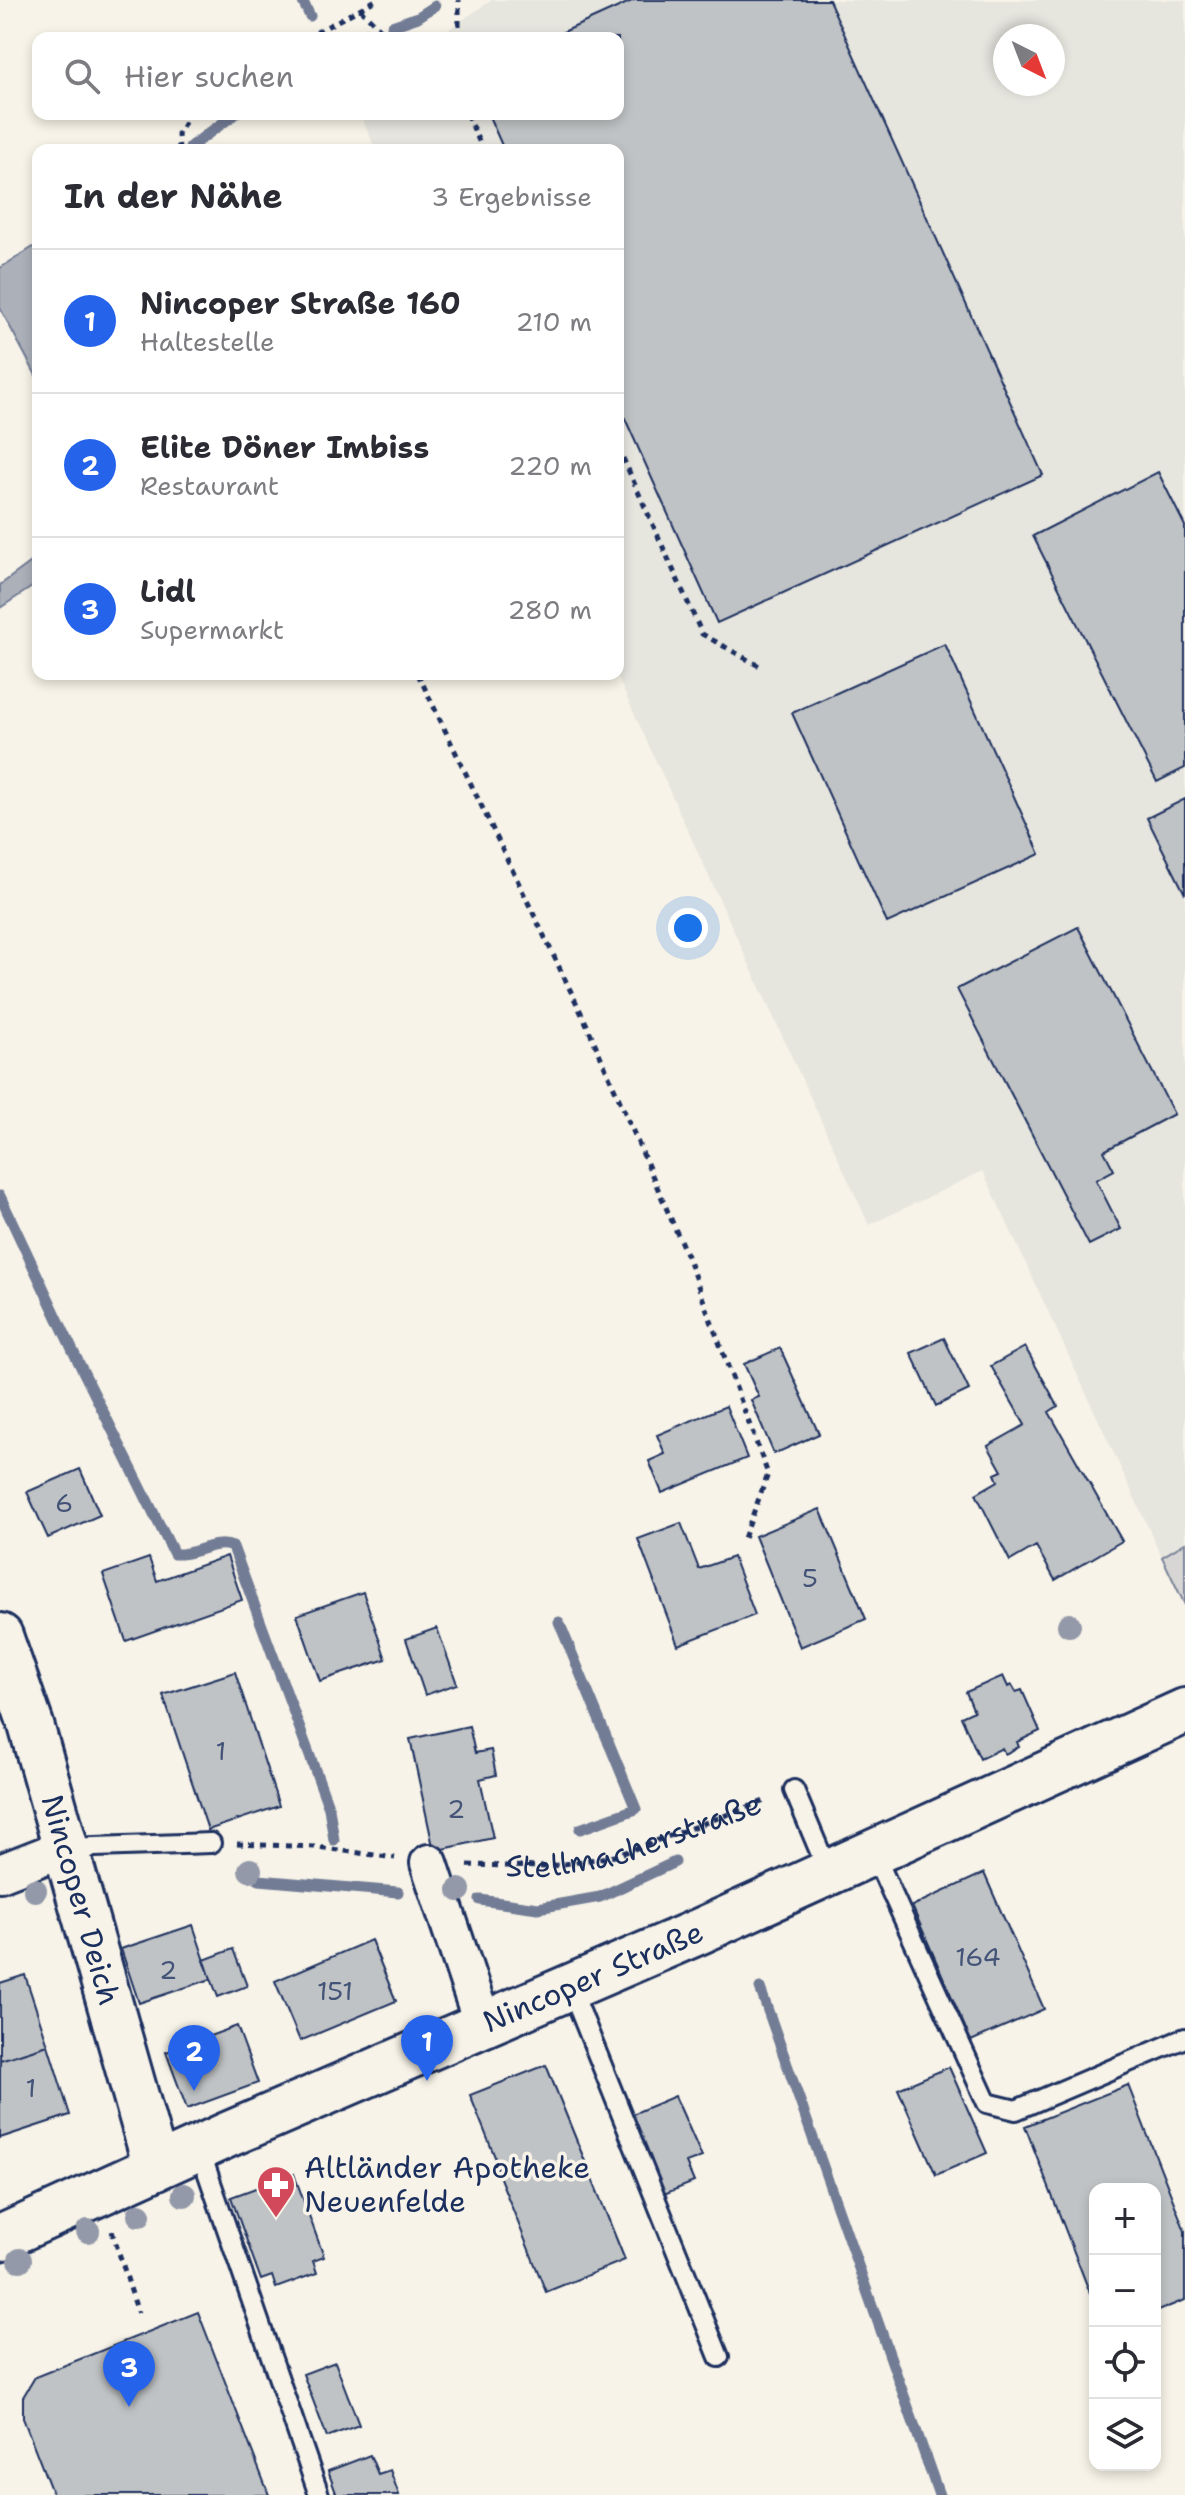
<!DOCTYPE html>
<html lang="de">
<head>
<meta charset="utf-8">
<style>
	body { margin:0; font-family:"Shantell Sans",sans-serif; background:#f2f2f3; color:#2b2b33 }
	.controls { position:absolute; right:24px; bottom:24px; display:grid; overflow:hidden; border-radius:16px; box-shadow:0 4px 12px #0003 }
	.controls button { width:72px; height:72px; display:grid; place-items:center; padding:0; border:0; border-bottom:2px solid #e1e1e2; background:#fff; color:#2b2b33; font:40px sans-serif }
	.compass { position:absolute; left:993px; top:24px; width:72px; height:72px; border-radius:50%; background:#fff; box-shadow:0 4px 12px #0003; rotate:138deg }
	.you { position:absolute; left:688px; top:928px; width:28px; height:28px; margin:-20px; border:6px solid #fff; border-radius:50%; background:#1a73e8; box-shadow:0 0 0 12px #1a73e833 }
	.badge { display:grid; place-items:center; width:52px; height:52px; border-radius:50%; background:#2563eb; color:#fff; font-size:26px; font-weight:700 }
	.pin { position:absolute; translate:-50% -66px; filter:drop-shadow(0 2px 4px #0008) }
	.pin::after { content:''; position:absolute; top:42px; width:28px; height:24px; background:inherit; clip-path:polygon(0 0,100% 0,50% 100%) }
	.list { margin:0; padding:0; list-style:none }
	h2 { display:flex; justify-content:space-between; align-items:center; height:104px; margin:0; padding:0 32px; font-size:34px }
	h2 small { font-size:26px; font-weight:400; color:#7c7c81 }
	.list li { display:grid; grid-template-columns:52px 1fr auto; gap:24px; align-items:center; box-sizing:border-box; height:144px; padding:0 32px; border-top:2px solid #e1e1e2 }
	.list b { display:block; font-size:30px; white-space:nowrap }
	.list p { margin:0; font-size:26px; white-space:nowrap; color:#7c7c81 }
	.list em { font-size:26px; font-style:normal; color:#7c7c81 }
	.icon { flex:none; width:44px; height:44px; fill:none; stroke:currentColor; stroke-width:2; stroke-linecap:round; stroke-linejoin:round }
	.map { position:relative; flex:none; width:1185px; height:2495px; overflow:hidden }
	.search { position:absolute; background:#fff; box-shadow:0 4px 12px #0003; left:32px; top:32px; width:592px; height:88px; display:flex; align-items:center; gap:20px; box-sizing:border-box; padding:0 28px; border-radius:16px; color:#7c7c81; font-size:30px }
	.panel { position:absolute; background:#fff; box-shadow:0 4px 12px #0003; left:32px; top:144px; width:592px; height:536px; border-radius:16px }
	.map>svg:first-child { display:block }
	.built { fill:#e6e5de; fill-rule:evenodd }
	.green { fill:#d7d6d4; stroke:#798299; stroke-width:2 }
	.water { fill:#acb0b9; stroke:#727c95; stroke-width:2 }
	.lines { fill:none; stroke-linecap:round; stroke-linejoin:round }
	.stream { stroke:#727c95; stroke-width:11 }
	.building { fill:#c0c3c5; stroke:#1b2f5e; stroke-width:2 }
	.lane-casing { stroke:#1b2f5e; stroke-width:24 }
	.street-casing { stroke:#1b2f5e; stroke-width:42 }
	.secondary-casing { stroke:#1b2f5e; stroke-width:50 }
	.path { stroke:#1b2f5e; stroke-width:5; stroke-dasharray:6 6; stroke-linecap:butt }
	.lane { stroke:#f7f3e8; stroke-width:18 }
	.street { stroke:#f7f3e8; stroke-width:36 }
	.secondary { stroke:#f7f3e8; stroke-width:44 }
	.tree { fill:#9399a9 }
	.labels { text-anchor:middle; stroke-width:7; stroke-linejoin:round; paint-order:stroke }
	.number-label { font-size:26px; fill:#445478 }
	.street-label { font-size:30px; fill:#1b2f5e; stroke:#f7f3e8 }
	.poi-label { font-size:30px; fill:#1b2f5e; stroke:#f7f3e8; text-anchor:start }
</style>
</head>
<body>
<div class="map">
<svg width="1185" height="2495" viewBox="0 0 1185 2495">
	<rect width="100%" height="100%" fill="#f7f3e8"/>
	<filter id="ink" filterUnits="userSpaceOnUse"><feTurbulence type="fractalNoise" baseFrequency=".0125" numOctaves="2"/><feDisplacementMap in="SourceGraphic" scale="16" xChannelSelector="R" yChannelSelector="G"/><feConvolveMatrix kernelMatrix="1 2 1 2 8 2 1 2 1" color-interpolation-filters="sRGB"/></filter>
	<g filter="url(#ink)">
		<!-- built -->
		<path class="built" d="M 492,0 L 1185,0 L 1185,1543 L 1162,1557 L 983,1171 L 869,1225 L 616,674 L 618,150 L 376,150 L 360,114 L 618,114 L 618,38 L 436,38 ZM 1005,36 L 1053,36 L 1053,84 L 1005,84 Z"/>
		<!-- green -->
		<path class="green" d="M 1185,1543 L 1185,1605 L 1162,1557 Z"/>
		<!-- water -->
		<path class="water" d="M 38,244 L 38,379 L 0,308 L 0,268 Z
			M 38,557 L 38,583 L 0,608 L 0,585 Z"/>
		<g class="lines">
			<!-- stream -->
			<path class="stream" d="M 302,0 L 310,16
				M 392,26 L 418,17 L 435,6
				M 354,38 L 367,33
				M 190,147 L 235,114
				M 0,1196 L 73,1351 L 174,1554 C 195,1556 213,1539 233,1547 L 329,1808 L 334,1840
				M 559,1622 L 636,1809 L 580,1829
				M 259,1880 L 398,1892
				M 480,1900 L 538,1908 L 600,1897 L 675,1862
				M 760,1988 L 939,2495"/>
		</g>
		<!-- building -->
		<path class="building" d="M 634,0 L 829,0 L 1043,475 L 717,623 L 618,403 L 618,150 L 504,150 L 488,114 L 618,114 L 618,38 L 550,38 Z
			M 1158,472 L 1185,526 L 1185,768 L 1157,782 L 1033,536 Z
			M 945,644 L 1040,854 L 887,923 L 792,713 Z
			M 1185,799 L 1185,894 L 1147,818 Z
			M 1078,927 L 1174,1114 L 1104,1151 L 1114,1170 L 1096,1180 L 1121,1229 L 1089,1245 L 957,989 Z
			M 944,1338 L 969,1390 L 936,1406 L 911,1353 Z
			M 1025,1347 L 1058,1406 L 1049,1412 L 1122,1541 L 1055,1580 L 1036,1546 L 1010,1561 L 976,1494 L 998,1481 L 995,1474 L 1002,1471 L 988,1446 L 1025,1425 L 991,1366 Z
			M 780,1348 L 819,1434 L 774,1454 L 751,1400 L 759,1397 L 744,1364 Z
			M 726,1406 L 747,1458 L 662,1493 L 649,1461 L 665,1454 L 657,1435 Z
			M 80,1469 L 100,1515 L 48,1538 L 27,1492 Z
			M 820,1509 L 866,1619 L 800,1647 L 755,1536 Z
			M 681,1523 L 699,1569 L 733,1557 L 755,1615 L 678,1645 L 638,1539 Z
			M 227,1556 L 242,1600 L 126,1641 L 103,1574 L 149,1558 L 157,1581 Z
			M 363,1592 L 386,1659 L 320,1681 L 297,1615 Z
			M 437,1628 L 457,1684 L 425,1695 L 406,1639 Z
			M 235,1672 L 279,1806 L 208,1830 L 163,1695 Z
			M 1003,1676 L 1008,1687 L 1012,1685 L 1016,1692 L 1022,1690 L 1040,1731 L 1017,1742 L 1019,1747 L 1005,1754 L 1002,1748 L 980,1759 L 961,1717 L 974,1711 L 966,1692 Z
			M 469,1726 L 475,1753 L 491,1750 L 496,1775 L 480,1779 L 493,1838 L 434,1851 L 410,1739 Z
			M 984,1873 L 1044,2009 L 971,2041 L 912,1906 Z
			M 193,1925 L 211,1979 L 139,2003 L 121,1949 Z
			M 371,1940 L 396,2001 L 300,2041 L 275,1981 Z
			M 233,1949 L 247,1986 L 218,1997 L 204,1960 Z
			M 25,1975 L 48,2045 L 0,2060 L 0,1983 Z
			M 237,2026 L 258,2083 L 187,2109 L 166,2052 Z
			M 48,2045 L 70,2115 L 0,2138 L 0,2060 Z
			M 546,2065 L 625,2260 L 546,2292 L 496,2168 L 499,2167 L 470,2095 Z
			M 949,2067 L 987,2153 L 936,2175 L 898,2089 Z
			M 1128,2085 L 1185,2231 L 1185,2300 L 1155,2312 L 1155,2189 L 1095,2189 L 1095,2306 L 1025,2126 Z
			M 675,2096 L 702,2157 L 686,2163 L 694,2182 L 664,2194 L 630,2115 Z
			M 294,2174 L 324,2257 L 313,2261 L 317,2273 L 276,2288 L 272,2276 L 261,2280 L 231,2197 Z
			M 198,2312 L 269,2495 L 53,2495 L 23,2418 L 23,2397 L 35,2377 Z
			M 335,2362 L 359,2425 L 327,2437 L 303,2374 Z
			M 370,2455 L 378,2474 L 390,2470 L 399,2495 L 331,2495 L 336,2493 L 328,2471 Z"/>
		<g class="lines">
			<!-- lane casing -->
			<g class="lane-casing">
				<path id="lane" d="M 794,1790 L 828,1871
					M 66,1848 L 211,1843
					M 873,1851 L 987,2103 L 1016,2110 L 1185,2038
					M 570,1986 L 719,2357
					M 199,2148 L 319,2495"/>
			</g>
			<!-- street casing -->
			<g class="street-casing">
				<path id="street" d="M 429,1863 L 483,2025
					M 0,1873 L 64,1848"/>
			</g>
			<!-- secondary casing -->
			<g class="secondary-casing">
				<g id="secondary">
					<path id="s2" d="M 0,1636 L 31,1725 L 156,2167"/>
					<path id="s3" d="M 0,2238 L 227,2135 L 700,1931 L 1185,1711"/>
				</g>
			</g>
			<!-- path -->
			<g class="path">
				<path d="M 360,9 L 389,38"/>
				<path d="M 306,38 L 376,0"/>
				<path d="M 459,38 L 459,0"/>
				<path d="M 467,114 L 483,150"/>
				<path d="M 179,150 L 178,134 L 190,114"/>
				<path d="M 618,447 L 702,634 L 761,667"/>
				<path d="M 418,674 L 587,1025 L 687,1256 L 768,1474 L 743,1541"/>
				<path d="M 237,1844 L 317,1847 L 395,1858"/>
				<path id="s1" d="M 468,1865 L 545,1867 L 615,1856 L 767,1800"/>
				<path d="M 112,2231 L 138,2313"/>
			</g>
			<!-- lane -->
			<use href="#lane" class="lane"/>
			<!-- street -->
			<use href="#street" class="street"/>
			<!-- secondary -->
			<use href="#secondary" class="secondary"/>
		</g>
		<!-- trees -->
		<g class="tree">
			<circle cx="1069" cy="1625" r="12"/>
			<circle cx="250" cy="1870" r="12"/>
			<circle cx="35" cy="1890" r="12"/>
			<circle cx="459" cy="1890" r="12"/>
			<circle cx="184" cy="2195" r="12"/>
			<circle cx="139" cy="2215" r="12"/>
			<circle cx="88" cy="2231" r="12"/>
			<circle cx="20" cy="2260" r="12"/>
		</g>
	</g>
	<!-- icons -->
	<defs>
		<g id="pharmacy-pin" transform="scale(2)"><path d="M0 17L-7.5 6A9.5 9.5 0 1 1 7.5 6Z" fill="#d1495b" stroke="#f7f3e8"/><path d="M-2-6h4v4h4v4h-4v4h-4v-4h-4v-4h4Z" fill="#fff"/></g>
	</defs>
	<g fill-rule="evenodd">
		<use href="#pharmacy-pin" x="276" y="2185"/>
	</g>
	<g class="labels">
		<!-- number labels -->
		<g class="number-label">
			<text x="64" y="1512">6</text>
			<text x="810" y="1587">5</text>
			<text x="221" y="1760">1</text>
			<text x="456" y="1818">2</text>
			<text x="978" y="1966">164</text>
			<text x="168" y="1979">2</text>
			<text x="335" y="2000">151</text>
			<text x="31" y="2097">1</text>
		</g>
		<!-- street labels -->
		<g class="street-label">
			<text dy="10" stroke="none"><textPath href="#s1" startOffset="170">Stellmacherstraße</textPath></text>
			<text dy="10" stroke="none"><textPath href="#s2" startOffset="276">Nincoper Deich</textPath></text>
			<text dy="10" stroke="none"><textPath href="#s3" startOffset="648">Nincoper Straße</textPath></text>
		</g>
		<!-- poi labels -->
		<g class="poi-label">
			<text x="304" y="2178">Altländer Apotheke<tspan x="304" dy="34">Neuenfelde</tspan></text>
		</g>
	</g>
</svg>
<div class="controls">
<button>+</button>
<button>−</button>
<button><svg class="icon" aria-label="locate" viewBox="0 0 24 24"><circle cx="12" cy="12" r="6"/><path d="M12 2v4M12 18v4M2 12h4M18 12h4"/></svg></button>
<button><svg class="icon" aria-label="layers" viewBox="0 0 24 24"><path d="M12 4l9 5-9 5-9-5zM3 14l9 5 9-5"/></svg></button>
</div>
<svg class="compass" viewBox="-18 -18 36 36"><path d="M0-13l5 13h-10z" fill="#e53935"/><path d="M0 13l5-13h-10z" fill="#7c7c81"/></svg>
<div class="you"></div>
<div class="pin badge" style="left:427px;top:2081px">1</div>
<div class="pin badge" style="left:194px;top:2091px">2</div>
<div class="pin badge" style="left:129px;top:2407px">3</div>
<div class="search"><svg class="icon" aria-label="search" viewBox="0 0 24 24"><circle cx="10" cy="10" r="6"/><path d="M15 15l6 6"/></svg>Hier suchen</div>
<section class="panel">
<h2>In der Nähe<small>3 Ergebnisse</small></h2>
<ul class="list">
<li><span class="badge">1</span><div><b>Nincoper Straße 160</b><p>Haltestelle</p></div><em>210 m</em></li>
<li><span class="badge">2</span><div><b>Elite Döner Imbiss</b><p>Restaurant</p></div><em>220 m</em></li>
<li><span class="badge">3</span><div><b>Lidl</b><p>Supermarkt</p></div><em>280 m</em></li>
</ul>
</section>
</div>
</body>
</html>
